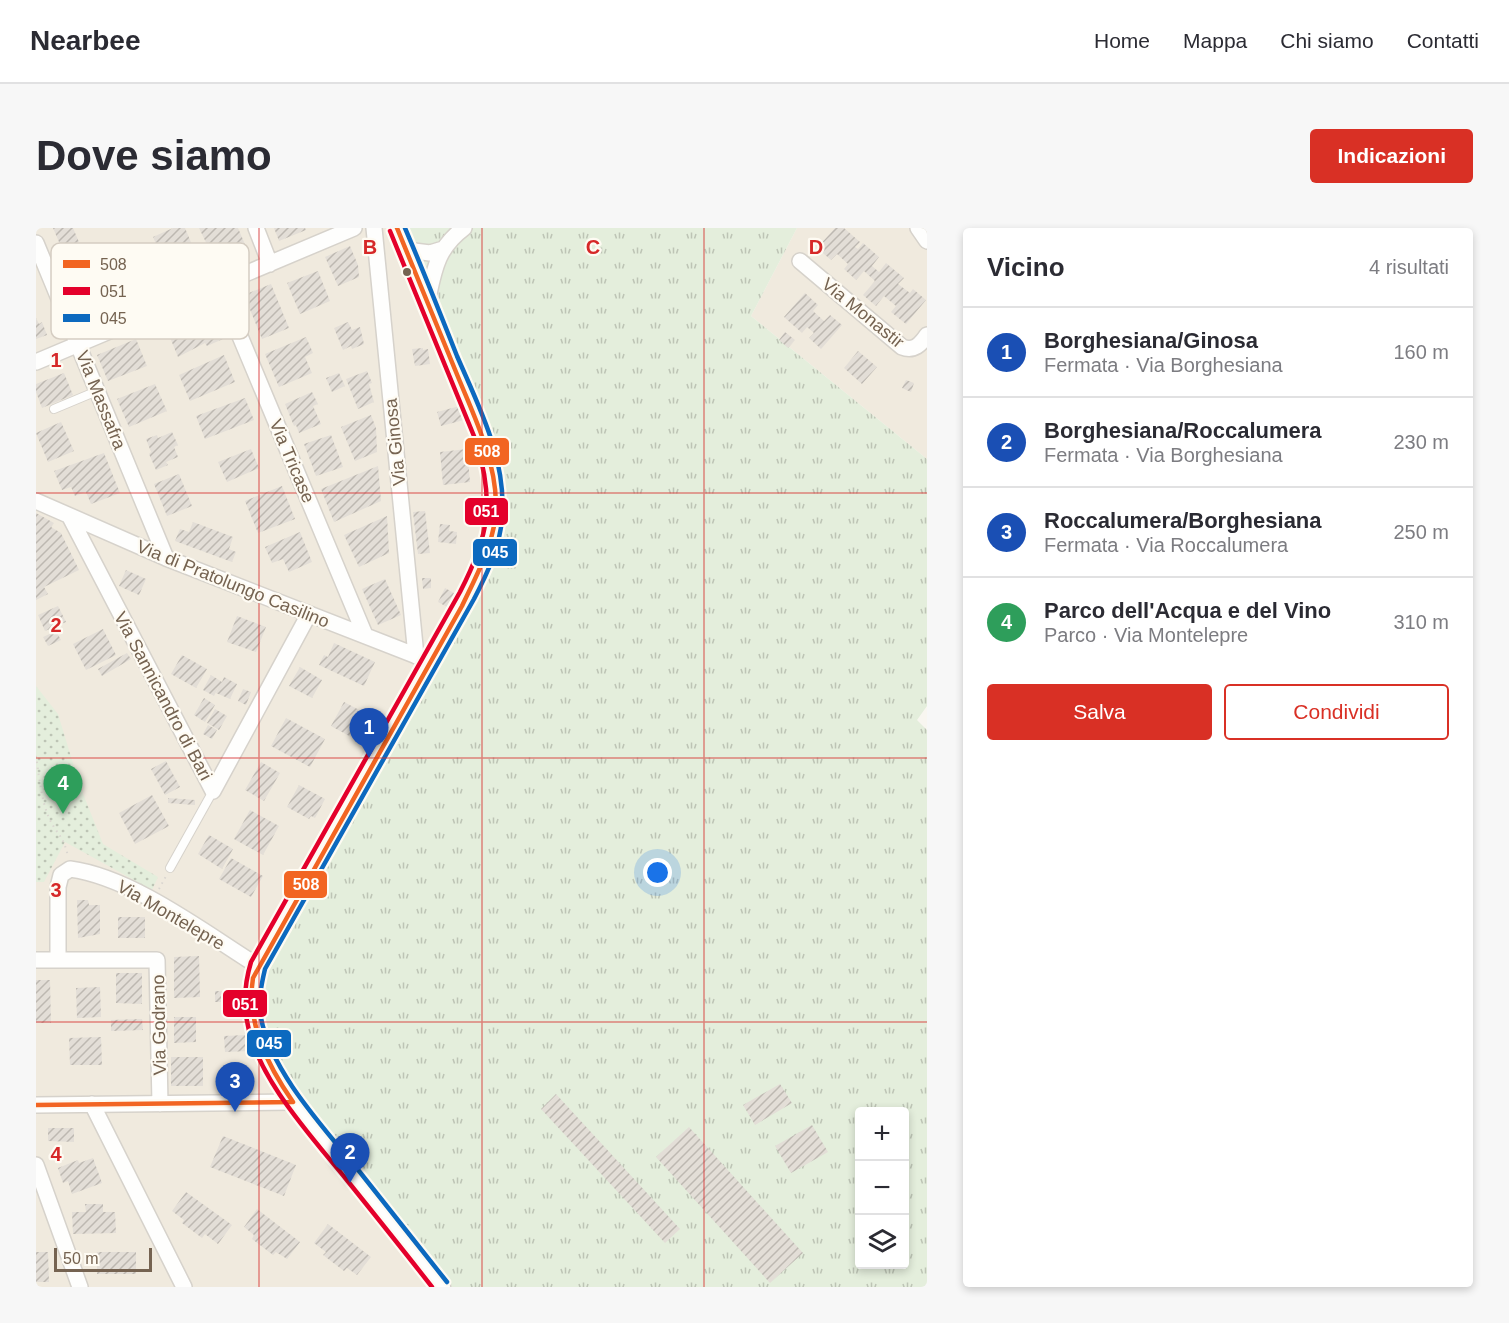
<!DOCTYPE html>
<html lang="it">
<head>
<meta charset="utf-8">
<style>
	body { margin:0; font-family:Helvetica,sans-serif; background:#f7f7f7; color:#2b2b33 }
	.controls { position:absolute; right:18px; bottom:18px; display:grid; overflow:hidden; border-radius:6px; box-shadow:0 3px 9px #0003 }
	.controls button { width:54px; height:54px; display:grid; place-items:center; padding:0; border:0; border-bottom:2px solid #e1e1e2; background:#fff; color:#2b2b33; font:30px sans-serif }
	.scale { position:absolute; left:18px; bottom:15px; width:98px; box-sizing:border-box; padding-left:6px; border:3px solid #756351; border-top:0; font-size:16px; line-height:21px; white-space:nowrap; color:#756351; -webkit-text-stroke:4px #fefbf3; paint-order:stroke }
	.you { position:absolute; left:622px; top:645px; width:21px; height:21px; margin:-15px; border:4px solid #fff; border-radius:50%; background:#1a73e8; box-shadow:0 0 0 9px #1a73e833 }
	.badge { display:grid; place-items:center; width:39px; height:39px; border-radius:50%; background:#d93025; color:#fff; font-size:20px; font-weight:700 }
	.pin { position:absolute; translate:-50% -50px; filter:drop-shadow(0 2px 3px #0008) }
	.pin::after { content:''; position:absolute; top:32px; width:21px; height:18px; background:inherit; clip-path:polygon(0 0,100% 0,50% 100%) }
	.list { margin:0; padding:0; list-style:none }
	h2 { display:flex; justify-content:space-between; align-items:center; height:78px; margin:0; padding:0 24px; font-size:26px }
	h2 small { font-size:20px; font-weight:400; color:#7c7c81 }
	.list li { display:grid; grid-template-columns:39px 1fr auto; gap:18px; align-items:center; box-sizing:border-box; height:90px; padding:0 24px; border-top:2px solid #e1e1e2 }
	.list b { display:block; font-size:22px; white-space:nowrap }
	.list p { margin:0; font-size:20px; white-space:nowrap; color:#7c7c81 }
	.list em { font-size:20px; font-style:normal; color:#7c7c81 }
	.actions { display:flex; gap:12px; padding:18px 24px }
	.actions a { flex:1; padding:14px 0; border:2px solid #d93025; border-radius:6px; text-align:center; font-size:21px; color:#d93025 }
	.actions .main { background:#d93025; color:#fff }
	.icon { flex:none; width:33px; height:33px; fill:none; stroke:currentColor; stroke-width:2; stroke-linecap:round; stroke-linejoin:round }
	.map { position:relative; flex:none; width:891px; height:1059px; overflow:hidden; border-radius:6px }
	header { display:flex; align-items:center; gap:36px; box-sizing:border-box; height:84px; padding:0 30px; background:#fff; border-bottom:2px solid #e1e1e2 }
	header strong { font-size:28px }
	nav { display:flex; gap:33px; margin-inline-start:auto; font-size:21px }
	.intro { display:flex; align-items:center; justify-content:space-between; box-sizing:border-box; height:144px; padding:0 36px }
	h1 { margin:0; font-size:42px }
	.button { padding:15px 27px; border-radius:6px; background:#d93025; color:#fff; font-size:21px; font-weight:700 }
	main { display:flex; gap:36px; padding:0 36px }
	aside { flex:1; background:#fff; border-radius:6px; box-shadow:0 3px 9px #0003 }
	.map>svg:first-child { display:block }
	.residential { fill:#f0eade }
	.grass { fill:url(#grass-tufts); fill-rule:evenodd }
	.park { fill:url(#park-dots) }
	.building { fill:url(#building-hatch) }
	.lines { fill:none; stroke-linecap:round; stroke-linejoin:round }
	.service-casing { stroke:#d6d2cb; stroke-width:10 }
	.minor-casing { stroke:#d6d2cb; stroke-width:18 }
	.tertiary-casing { stroke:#d6d2cb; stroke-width:21 }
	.path { stroke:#dad6d0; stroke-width:2; stroke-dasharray:1.5 4.5; stroke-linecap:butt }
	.service { stroke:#fefefd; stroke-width:8 }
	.minor { stroke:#fefefd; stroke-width:15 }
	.tertiary { stroke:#fefefd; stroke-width:18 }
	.bus-1-casing { stroke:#fefbf3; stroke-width:9 }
	.bus-2-casing { stroke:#fefbf3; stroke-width:9 }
	.bus-3-casing { stroke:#fefbf3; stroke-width:9 }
	.bus-1 { stroke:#f26522; stroke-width:4.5 }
	.bus-2 { stroke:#e4002b; stroke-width:4.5 }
	.bus-3 { stroke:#0c69bf; stroke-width:4.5 }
	.grid { fill:none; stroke:#d62828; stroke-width:1.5; stroke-opacity:0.55 }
	.bus-dot { fill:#756351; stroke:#fefbf3; stroke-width:2 }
	.labels { text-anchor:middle; stroke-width:4.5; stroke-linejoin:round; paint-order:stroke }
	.street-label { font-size:18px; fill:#756351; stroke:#fefbf3 }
	.key { fill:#fefbf3; stroke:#d5cdc2; stroke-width:1.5 }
	.key-label { font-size:16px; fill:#756351 }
	.grid-label { font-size:20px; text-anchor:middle; font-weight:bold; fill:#d62828; stroke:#fefbf3; stroke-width:4.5; stroke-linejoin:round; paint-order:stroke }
	.line-badge { stroke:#fefbf3; stroke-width:2 }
	.badge-label { font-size:16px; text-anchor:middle; font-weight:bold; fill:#fff }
</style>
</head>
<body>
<header>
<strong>Nearbee</strong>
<nav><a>Home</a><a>Mappa</a><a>Chi siamo</a><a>Contatti</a></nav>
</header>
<div class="intro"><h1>Dove siamo</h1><a class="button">Indicazioni</a></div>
<main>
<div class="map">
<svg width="891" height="1059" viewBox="0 0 891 1059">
	<defs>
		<pattern id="grass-tufts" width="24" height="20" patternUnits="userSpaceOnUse" patternTransform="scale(1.5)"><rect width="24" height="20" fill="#e4eedc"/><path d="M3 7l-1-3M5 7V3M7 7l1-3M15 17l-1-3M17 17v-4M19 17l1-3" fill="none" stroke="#bdc4b5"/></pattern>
		<pattern id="park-dots" width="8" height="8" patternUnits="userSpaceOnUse" patternTransform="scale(1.5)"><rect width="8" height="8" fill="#e4eedc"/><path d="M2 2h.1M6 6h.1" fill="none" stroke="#bdc4b5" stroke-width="1.8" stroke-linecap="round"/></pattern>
		<pattern id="building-hatch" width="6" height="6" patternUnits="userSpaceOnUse" patternTransform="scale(1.5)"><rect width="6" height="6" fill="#e3ded7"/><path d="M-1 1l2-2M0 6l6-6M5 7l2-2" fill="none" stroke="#bdb8b1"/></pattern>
	</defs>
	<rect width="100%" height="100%" fill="#f8f6f0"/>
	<!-- residential -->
	<path class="residential" d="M 0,0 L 374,0 L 466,228 L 396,1059 L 0,1059 Z
		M 761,0 L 891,0 L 891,231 L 715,88 Z"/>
	<!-- grass -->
	<path class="grass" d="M 361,0 L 761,0 L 715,88 L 891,231 L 891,478 L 881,492 L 891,502 L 891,1059 L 405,1059 L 257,874 L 214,767 L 436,359 L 458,254 ZM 824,884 L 868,884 L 868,1036 L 824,1036 Z"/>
	<!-- park -->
	<path class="park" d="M 0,458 L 22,486 L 44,558 L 67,616 L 122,649 L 116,662 L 29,614 L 8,654 L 0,654 Z"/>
	<!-- building -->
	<path class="building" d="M 17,0 L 37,0 L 43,14 L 26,21 Z
		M 137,0 L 149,0 L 167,43 L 137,55 L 117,9 Z
		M 163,0 L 202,0 L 211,21 L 190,30 L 188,24 L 177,29 Z
		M 238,0 L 269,0 L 270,2 L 243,13 Z
		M 799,0 L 808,0 L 824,14 L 819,19 L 822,21 L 827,15 L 843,29 L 836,38 L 843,44 L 850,35 L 868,50 L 862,56 L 874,65 L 877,61 L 890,72 L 870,96 L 855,84 L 860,78 L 848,68 L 840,78 L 827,67 L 839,53 L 828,43 L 820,52 L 808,41 L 812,36 L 801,26 L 795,32 L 781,20 Z
		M 314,18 L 322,37 L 323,49 L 302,58 L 289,29 Z
		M 282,43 L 294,73 L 264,86 L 251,55 Z
		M 235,56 L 253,100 L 226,111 L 208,67 Z
		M 769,65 L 782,77 L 777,83 L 788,93 L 794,87 L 806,97 L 785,121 L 773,110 L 778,105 L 771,99 L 766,105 L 748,89 Z
		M 172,76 L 187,111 L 171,118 L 169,115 L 142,129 L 128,95 Z
		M 0,90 L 3,96 L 6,94 L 11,107 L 0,111 Z
		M 312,94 L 316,102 L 324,99 L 328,116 L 316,121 L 315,118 L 307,122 L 298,100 Z
		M 749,104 L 759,112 L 752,120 L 743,112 Z
		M 270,109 L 277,125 L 269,129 L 276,145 L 243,159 L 229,126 Z
		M 100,111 L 111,138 L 72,153 L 61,127 Z
		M 387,120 L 387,122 L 392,121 L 394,136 L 379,138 L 376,121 Z
		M 822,123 L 841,139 L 826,156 L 808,140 Z
		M 188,127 L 199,154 L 154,173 L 143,147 Z
		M 331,143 L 336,155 L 333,156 L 338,174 L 322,181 L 310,151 Z
		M 28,145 L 37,167 L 6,180 L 0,164 L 0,156 Z
		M 303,145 L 309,158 L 296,164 L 290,150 Z
		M 870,152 L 878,155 L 875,164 L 866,160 Z
		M 119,156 L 131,183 L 93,199 L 81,171 Z
		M 276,164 L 282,176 L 277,178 L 285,196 L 263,205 L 260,197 L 258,198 L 249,176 Z
		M 209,170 L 218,192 L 169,211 L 160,188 Z
		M 424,178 L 428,192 L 405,198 L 401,184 Z
		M 335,187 L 340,200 L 341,224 L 319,233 L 305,199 Z
		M 25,194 L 38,223 L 12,234 L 0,205 Z
		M 136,204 L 142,217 L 138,219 L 142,229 L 130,234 L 132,237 L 120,242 L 113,226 L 115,224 L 110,211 L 121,207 L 122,210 Z
		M 295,207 L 307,239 L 280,248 L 268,216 Z
		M 215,221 L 223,240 L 191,254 L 182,234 Z
		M 431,221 L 434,254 L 407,257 L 404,224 Z
		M 68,225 L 84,265 L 55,276 L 50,264 L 39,268 L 35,259 L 26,262 L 18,243 Z
		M 342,238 L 345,273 L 298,294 L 285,261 Z
		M 143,246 L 156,278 L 131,288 L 118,256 Z
		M 246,258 L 259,291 L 222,305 L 209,273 Z
		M 389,283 L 394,325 L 382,326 L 377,284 Z
		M 0,285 L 18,295 L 15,299 L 25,305 L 43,342 L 8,359 L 12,366 L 0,372 Z
		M 351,288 L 353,325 L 323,339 L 308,307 Z
		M 157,294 L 197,309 L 193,321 L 200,324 L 196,334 L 139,313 L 144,301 L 153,304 Z
		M 404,296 L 414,297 L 413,303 L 421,304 L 420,316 L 402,314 Z
		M 264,304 L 276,334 L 253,344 L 247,331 L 236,335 L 229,319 Z
		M 90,342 L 110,351 L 103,367 L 83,358 Z
		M 386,350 L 395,350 L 395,360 L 387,361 Z
		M 349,351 L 365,387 L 342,397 L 326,361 Z
		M 409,360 L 418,365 L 411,379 L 402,374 Z
		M 22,378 L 30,394 L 9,403 L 2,387 Z
		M 201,388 L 230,399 L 220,424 L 191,414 Z
		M 67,401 L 80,427 L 50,442 L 37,416 Z
		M 20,403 L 25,412 L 12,418 L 7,409 Z
		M 298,415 L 339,434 L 328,458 L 283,437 L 288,427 L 292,429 Z
		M 91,425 L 95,431 L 66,448 L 62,441 Z
		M 146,427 L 171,441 L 160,460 L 135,446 Z
		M 264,439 L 286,452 L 276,470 L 253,458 Z
		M 175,447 L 186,454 L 188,449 L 201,456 L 194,471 L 180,465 L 183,458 L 178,468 L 167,462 Z
		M 207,461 L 215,464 L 210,477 L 202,473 Z
		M 168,470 L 179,477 L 169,494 L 158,487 Z
		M 308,474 L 329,485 L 315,509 L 295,498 Z
		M 179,481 L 191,488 L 183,502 L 171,495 Z
		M 250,490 L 289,511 L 274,539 L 235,518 Z
		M 172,497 L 181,502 L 176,511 L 167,506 Z
		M 130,533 L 144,559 L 129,567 L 115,541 Z
		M 225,534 L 244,545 L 228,573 L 209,562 Z
		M 263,557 L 289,571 L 279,590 L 275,588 L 273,591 L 251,579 Z
		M 116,567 L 133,598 L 99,616 L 83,585 Z
		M 132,570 L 159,572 L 159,577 L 132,575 Z
		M 214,582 L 243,598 L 227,627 L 198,611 Z
		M 173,607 L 197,621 L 186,641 L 162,626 Z
		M 195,630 L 227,648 L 215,669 L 183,651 Z
		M 41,672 L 52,672 L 53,677 L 64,677 L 64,706 L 42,710 Z
		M 82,689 L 109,689 L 109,710 L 82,710 Z
		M 163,728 L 164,769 L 138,770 L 138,729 Z
		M 80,745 L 106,745 L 106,776 L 80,775 Z
		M 0,752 L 14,752 L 15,795 L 0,795 Z
		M 64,759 L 65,789 L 41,790 L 40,760 Z
		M 179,763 L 202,764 L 201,774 L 179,774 Z
		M 138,789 L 160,789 L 160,814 L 138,815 Z
		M 106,791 L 107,802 L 75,803 L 75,792 Z
		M 210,807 L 214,823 L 189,824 L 188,808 Z
		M 65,809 L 66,837 L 34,837 L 33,810 Z
		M 135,829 L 167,829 L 167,858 L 135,858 Z
		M 744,856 L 756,875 L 719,897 L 707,877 Z
		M 520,866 L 644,1001 L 629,1015 L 505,881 Z
		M 776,897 L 792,924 L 755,945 L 739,918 Z
		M 653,899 L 767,1025 L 734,1055 L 620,929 Z
		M 12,900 L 38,900 L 38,914 L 12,913 Z
		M 187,908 L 260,937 L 248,968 L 174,939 Z
		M 57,930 L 66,955 L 36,966 L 32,953 L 27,955 L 22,940 L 42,932 L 43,935 Z
		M 150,964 L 196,997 L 182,1016 L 169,1006 L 166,1010 L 146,995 L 148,992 L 136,983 Z
		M 49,976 L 67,976 L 67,984 L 79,984 L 80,1005 L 37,1006 L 36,984 L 50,984 Z
		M 221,981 L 264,1014 L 251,1031 L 240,1024 L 237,1027 L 216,1011 L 218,1007 L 208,999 Z
		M 292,996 L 335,1029 L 321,1047 L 311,1040 L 308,1043 L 287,1027 L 290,1024 L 278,1015 Z
		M 0,1024 L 12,1024 L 13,1054 L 0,1054 Z
		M 61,1024 L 100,1024 L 100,1046 L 61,1046 Z"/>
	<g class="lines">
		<!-- service casing -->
		<g class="service-casing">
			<path id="service" d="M 18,181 L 61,163
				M 134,640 L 177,563"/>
		</g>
		<!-- minor casing -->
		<g class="minor-casing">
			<path id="minor" d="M 220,0 L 234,36
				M 338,0 L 380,428
				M 882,0 L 891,13
				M 0,15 L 130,330
				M 370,22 L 394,25 L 407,21
				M 764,33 L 866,119 C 878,124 885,116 891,107
				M 183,58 L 329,407
				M 391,75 C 398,43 400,21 428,0
				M 0,134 L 318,0
				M 0,273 L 130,330 L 386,430
				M 34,289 L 177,563 L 273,386
				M 0,732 L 121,732 L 124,876
				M 22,732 L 22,659 L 25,647 L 34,641 C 96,649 169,705 222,738
				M 56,876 L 148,1059
				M 0,877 L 257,874
				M 0,937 L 44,1059"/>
		</g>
		<!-- tertiary casing -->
		<g class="tertiary-casing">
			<path id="tertiary" d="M 361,0 C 380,46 399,93 418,139 C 437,186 463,234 459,287 C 457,315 444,343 431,368 L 222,738 C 191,807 277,898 317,948 C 346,985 377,1022 405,1059"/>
		</g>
		<!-- path -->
		<path class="path" d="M 0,528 C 3,548 5,571 13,590 C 21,607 28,608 32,629
			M 123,661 L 130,648"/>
		<!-- service -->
		<use href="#service" class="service"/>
		<!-- minor -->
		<use href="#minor" class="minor"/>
		<!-- tertiary -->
		<use href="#tertiary" class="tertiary"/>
		<!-- bus-1 casing -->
		<g class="bus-1-casing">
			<path id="bus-1" d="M 257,874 C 232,838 210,795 217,750 L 426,378 C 441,346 461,311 460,275 C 459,229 437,186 420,144 C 400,96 381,48 361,0
				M 0,877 L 257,874"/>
		</g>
		<!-- bus-2 casing -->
		<g class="bus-2-casing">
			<path id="bus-2" d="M 354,3 L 440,213 C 459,275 453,308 424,364 L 215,734 C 209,754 207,772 211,793 C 220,849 275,908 310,951 C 339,987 368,1023 396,1059"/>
		</g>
		<!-- bus-3 casing -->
		<g class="bus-3-casing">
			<path id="bus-3" d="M 369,0 C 387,42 404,85 421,128 C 443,179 471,232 466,290 C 464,319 451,346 438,371 L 229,741 C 225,758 222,773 225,790 C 235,844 289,901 323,943 C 352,980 382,1017 411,1054"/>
		</g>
		<!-- bus-1 -->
		<use href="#bus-1" class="bus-1"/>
		<!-- bus-2 -->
		<use href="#bus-2" class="bus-2"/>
		<!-- bus-3 -->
		<use href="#bus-3" class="bus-3"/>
	</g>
	<!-- grid -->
	<path class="grid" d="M 223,0 L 223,1059M 446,0 L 446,1059M 668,0 L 668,1059M 0,265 L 891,265M 0,530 L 891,530M 0,794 L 891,794"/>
	<!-- markers -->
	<circle class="bus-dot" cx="371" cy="44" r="5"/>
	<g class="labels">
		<!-- street labels -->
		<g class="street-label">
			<text transform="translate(827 85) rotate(39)" y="6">Via Monastir</text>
			<text transform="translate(65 172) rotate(68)" y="6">Via Massafra</text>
			<text transform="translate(359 214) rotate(-96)" y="6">Via Ginosa</text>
			<text transform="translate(256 233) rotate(67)" y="6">Via Tricase</text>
			<text transform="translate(197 356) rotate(22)" y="6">Via di Pratolungo Casilino</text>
			<text transform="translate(127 468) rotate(62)" y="6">Via Sannicandro di Bari</text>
			<text transform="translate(135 687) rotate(30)" y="6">Via Montelepre</text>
			<text transform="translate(123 797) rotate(-91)" y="6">Via Godrano</text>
		</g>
	</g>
	<!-- legend -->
	<rect x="15" y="15" width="198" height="96" rx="9" class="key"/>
	<rect x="27" y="32" width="27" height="8" fill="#f26522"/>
	<rect x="27" y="59" width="27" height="8" fill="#e4002b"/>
	<rect x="27" y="86" width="27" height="8" fill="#0c69bf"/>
	<g class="key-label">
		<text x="64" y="42">508</text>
		<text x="64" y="69">051</text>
		<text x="64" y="96">045</text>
	</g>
	<g class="grid-label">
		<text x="334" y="26">B</text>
		<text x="557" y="26">C</text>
		<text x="780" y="26">D</text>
		<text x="20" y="139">1</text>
		<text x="20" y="404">2</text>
		<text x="20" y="669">3</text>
		<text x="20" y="933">4</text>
	</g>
	<g class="line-badge">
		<rect x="428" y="209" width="46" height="29" rx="6" fill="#f26522"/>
		<rect x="428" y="269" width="45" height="29" rx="6" fill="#e4002b"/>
		<rect x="436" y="310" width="46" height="29" rx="6" fill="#0c69bf"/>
		<rect x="247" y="642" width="45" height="29" rx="6" fill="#f26522"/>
		<rect x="186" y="761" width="46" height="29" rx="6" fill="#e4002b"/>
		<rect x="210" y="801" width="46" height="29" rx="6" fill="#0c69bf"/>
	</g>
	<g class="badge-label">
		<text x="451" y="229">508</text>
		<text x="450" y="289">051</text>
		<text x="459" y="330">045</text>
		<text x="270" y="662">508</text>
		<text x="209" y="782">051</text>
		<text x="233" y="821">045</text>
	</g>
</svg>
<div class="controls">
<button>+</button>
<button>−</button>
<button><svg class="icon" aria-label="layers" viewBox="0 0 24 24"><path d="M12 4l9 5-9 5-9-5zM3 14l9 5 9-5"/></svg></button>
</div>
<div class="scale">50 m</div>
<div class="you"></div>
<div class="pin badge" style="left:333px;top:530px;background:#1a4fb4">1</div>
<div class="pin badge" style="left:314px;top:955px;background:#1a4fb4">2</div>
<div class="pin badge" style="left:199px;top:884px;background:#1a4fb4">3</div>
<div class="pin badge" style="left:27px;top:586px;background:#2e9e5b">4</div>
</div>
<aside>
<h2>Vicino<small>4 risultati</small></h2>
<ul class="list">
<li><span class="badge" style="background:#1a4fb4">1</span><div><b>Borghesiana/Ginosa</b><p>Fermata · Via Borghesiana</p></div><em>160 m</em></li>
<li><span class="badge" style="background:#1a4fb4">2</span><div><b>Borghesiana/Roccalumera</b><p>Fermata · Via Borghesiana</p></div><em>230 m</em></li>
<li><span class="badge" style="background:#1a4fb4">3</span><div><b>Roccalumera/Borghesiana</b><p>Fermata · Via Roccalumera</p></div><em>250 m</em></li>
<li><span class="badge" style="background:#2e9e5b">4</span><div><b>Parco dell'Acqua e del Vino</b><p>Parco · Via Montelepre</p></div><em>310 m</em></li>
</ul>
<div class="actions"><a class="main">Salva</a><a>Condividi</a></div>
</aside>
</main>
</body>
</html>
